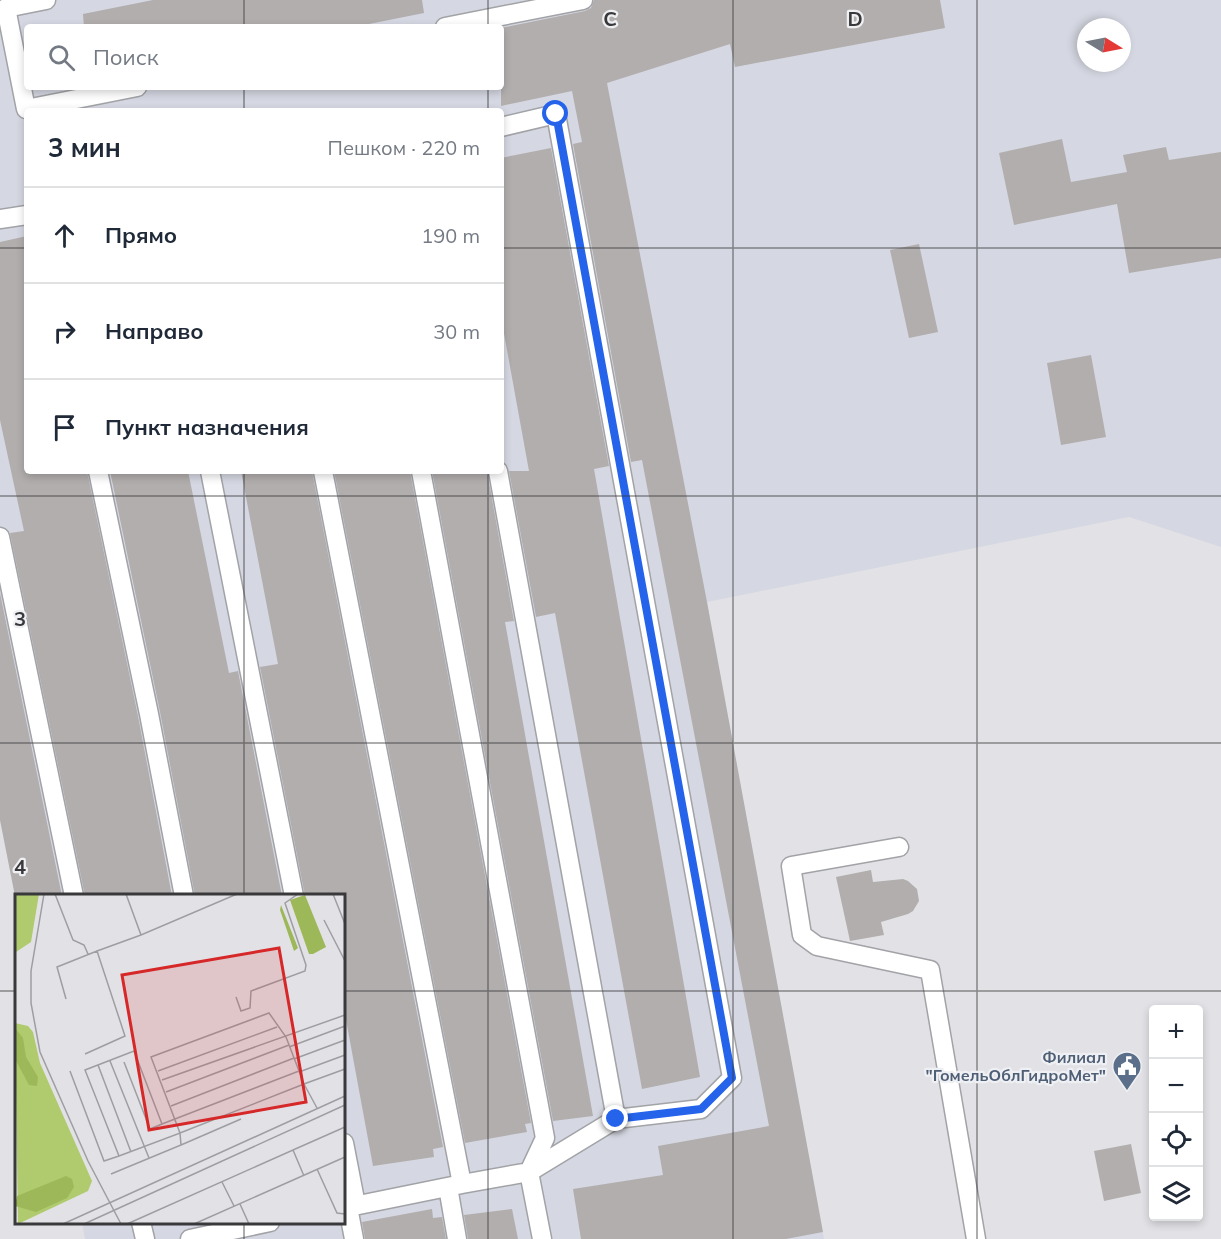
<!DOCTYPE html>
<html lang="ru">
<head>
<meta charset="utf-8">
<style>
	body { margin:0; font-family:Mulish,sans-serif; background:#f6f6f7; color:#1f2937 }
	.controls { position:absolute; right:18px; bottom:18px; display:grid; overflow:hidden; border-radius:6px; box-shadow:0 3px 9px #0003 }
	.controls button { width:54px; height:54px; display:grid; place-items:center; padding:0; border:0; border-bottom:2px solid #e0e1e3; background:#fff; color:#1f2937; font:30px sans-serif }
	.compass { position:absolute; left:1077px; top:18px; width:54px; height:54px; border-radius:50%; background:#fff; box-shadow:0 3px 9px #0003; rotate:100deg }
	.stop { position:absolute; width:18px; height:18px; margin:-14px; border:4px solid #2563eb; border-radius:50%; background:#fff }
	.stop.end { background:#2563eb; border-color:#fff; box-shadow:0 2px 6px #0008 }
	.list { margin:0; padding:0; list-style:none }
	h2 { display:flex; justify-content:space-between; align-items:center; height:78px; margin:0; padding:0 24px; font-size:26px }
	h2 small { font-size:20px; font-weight:400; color:#747a83 }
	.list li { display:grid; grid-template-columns:39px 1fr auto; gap:18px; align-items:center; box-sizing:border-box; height:96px; padding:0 24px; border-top:2px solid #e0e1e3 }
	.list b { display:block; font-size:22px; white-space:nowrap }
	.list em { font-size:20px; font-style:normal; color:#747a83 }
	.icon { flex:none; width:33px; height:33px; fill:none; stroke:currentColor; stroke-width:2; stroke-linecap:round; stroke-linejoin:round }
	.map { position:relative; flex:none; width:1221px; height:1239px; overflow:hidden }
	.search { position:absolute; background:#fff; box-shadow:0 3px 9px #0003; left:24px; top:24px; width:480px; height:66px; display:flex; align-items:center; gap:15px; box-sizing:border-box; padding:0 21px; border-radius:6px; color:#747a83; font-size:22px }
	.panel { position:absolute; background:#fff; box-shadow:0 3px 9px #0003; left:24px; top:108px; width:480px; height:366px; border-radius:6px }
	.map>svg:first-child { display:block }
	.built { fill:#d5d7e2; fill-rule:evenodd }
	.building { fill:#b2aead }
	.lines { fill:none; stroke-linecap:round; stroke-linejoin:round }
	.service-casing { stroke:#a2a3a7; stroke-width:21 }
	.service { stroke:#fff; stroke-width:18 }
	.route { stroke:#2563eb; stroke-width:8 }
	.grid { fill:none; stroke:#39393b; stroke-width:1.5; stroke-opacity:0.55 }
	.labels { text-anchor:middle; stroke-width:4.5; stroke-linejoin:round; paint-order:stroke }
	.service-label { font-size:16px; font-weight:bold; fill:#4e5e75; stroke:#eff0f3; text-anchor:end }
	.inset-road { fill:none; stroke:#9e9ea2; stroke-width:1.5 }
	.view { fill:#d62828; fill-opacity:0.15; stroke:#d62828; stroke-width:3 }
	.inset-edge { fill:none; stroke:#39393b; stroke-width:3 }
	.grid-label { font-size:20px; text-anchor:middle; font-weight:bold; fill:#39393b; stroke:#eff0f3; stroke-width:4.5; stroke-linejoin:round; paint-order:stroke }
</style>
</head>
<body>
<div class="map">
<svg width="1221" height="1239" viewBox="0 0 1221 1239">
	<rect width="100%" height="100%" fill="#e2e2e6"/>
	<!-- built -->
	<path class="built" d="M 0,0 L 1221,0 L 1221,547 L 1129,517 L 707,602 L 824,1239 L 85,1239 L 82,1223 L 344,1222 L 344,896 L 16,896 L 16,900 L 0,820 ZM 27,27 L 501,27 L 501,87 L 27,87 ZM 1086,27 L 1122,27 L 1122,63 L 1086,63 ZM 27,111 L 501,111 L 501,471 L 27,471 Z"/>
	<!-- building -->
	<path class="building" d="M 153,0 L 422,0 L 424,13 L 354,27 L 84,27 L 83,14 Z
		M 594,0 L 940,0 L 945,28 L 735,67 L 730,44 L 607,83 L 707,602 L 823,1232 L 786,1239 L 581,1239 L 573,1189 L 663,1175 L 658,1146 L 769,1126 L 642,460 L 631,462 L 573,144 L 582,142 L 572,91 L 501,106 L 501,28 L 585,11 L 591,8 Z
		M 1062,139 L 1071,182 L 1127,172 L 1123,155 L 1166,147 L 1169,160 L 1221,152 L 1221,258 L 1129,273 L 1117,204 L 1014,225 L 999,153 Z
		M 551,148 L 609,466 L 594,469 L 700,1077 L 642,1089 L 555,613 L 536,617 L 509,471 L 529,471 L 501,317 L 501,158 Z
		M 27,236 L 27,471 L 87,471 L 138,716 L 172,896 L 85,896 L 10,533 L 24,531 L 0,420 L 0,242 Z
		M 919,244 L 938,332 L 909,338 L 890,250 Z
		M 1091,355 L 1106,437 L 1061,445 L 1047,363 Z
		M 110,471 L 188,471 L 229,673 L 238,671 L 282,896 L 195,896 L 160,712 Z
		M 241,471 L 312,471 L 443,1147 L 433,1149 L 434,1157 L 373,1166 L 344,1009 L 344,896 L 305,896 L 260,667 L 278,664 Z
		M 334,471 L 410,471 L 531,1123 L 525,1124 L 527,1132 L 465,1143 Z
		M 432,471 L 487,471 L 514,621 L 505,622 L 593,1116 L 553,1121 Z
		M 0,593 L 62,896 L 15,896 L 0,820 Z
		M 871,870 L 873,882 L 903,879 L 908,881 L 917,889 L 919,901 L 913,911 L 908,914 L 881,922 L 884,935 L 850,941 L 836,877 Z
		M 1131,1144 L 1141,1193 L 1104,1201 L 1094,1151 Z
		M 432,1209 L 433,1218 L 442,1217 L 446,1239 L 365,1239 L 362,1222 Z
		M 512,1209 L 518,1239 L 468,1239 L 464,1215 Z"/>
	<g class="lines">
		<!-- service casing -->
		<g class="service-casing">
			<path id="service" d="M 46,0 L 6,8 L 26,109 L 137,87
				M 445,27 L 583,0
				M 0,219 L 27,215
				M 98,471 L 149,714 L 184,896
				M 210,471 L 294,896
				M 323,471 L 462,1184
				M 421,471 L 545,1138 L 529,1172 L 542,1239
				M 498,471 L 616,1119
				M 0,537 L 74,896
				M 899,847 L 791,866 L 802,935 L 817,946 L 930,970 L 976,1239
				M 344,1143 L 356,1205
				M 448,1187 L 457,1239
				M 348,1207 L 354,1239
				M 344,1208 L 462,1184 L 529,1172 L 616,1119 L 701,1109 L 732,1078 L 556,114 L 501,127
				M 141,1222 L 145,1239
				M 190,1239 L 270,1222"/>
		</g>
		<!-- service -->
		<use href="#service" class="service"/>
	</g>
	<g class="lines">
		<!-- route -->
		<path class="route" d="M 556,114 L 732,1078 L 701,1109 L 616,1119"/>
	</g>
	<!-- grid -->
	<path class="grid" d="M 244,0 L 244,27M 488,0 L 488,27M 733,0 L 733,1239M 977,0 L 977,1239M 244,87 L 244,111M 488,87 L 488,111M 0,248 L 27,248M 501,248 L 1221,248M 244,471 L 244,896M 488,471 L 488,1239M 0,496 L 1221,496M 0,743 L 1221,743M 0,991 L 16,991M 344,991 L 1221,991M 244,1222 L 244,1239"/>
	<!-- icons -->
	<defs>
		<g id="civic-pin" transform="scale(1.5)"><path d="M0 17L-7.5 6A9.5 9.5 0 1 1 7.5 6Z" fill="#5c6f8a" stroke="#eff0f3"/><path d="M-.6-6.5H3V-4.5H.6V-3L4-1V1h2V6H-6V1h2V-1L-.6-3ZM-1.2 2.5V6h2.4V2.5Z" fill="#fff"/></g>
	</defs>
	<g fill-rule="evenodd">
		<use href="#civic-pin" x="1127" y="1066"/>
	</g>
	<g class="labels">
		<!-- service labels -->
		<g class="service-label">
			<text x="1106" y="1063">Филиал<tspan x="1106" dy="18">"ГомельОблГидроМет"</tspan></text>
		</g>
	</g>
	<!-- overview -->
	<g transform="translate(15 894)">
		<rect width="330" height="330" fill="#e2e2e6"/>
		<path d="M 0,0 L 24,0 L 16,48 L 1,58 ZM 0,129 L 13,132 L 18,138 L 25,169 L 77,287 L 73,297 L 3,330 Z" fill="#afcb6e"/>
		<path d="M 290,1 L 311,53 L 298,60 L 294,60 L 275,6 ZM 266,11 L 283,54 L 279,57 L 265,16 ZM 0,134 L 8,144 L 11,163 L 23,183 L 22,192 L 14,191 L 0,165 ZM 51,282 L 57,285 L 59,293 L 52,304 L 21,318 L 0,312 L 2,302 Z" fill="#9db859"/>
		<path class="inset-road" d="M 29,0 L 16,77 L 16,109 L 25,158 L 73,267 L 106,330M 40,0 L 58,46 L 69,51 L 73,60M 111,0 L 126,41 L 222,0M 318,0 L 330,30M 309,26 L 330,67M 221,103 L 226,117 L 235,114 L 236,97 L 290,77 L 291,71 L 270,9 L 283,0M 51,105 L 42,73 L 82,57M 254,119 L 271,143 L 289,190 L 165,239 L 136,163 ZM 274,153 L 330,132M 70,160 L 110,142 L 82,57 L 126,41M 279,165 L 330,146M 95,167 L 134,264M 83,171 L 116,258M 55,177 L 89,267 L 104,262M 143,177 L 262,133M 284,178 L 330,161M 147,186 L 330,121M 151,198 L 274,151M 156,212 L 279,164M 302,214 L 289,190 L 330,175M 147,230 L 284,177M 166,251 L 226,225M 278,256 L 330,233M 302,275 L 322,319 L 330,320M 96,280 L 166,251 L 165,239 L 104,262 L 70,176 L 119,157 L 147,230 L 135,235 L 109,168M 207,288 L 219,312M 225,310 L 234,330M 48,330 L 330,202M 69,330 L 330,211M 112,330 L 278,256 L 289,282M 179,330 L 330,263"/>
		<path class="view" d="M 264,54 L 291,208 L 134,236 L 107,81 Z"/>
		<rect width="330" height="330" class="inset-edge"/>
	</g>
	<g class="grid-label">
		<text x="610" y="26">C</text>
		<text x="855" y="26">D</text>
		<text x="20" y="626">3</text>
		<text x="20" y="874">4</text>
	</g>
</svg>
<div class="controls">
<button>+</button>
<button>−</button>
<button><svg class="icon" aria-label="locate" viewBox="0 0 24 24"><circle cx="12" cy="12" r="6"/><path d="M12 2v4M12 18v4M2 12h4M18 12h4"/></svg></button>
<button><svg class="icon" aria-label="layers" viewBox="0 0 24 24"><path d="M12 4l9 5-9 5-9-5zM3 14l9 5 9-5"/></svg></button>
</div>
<svg class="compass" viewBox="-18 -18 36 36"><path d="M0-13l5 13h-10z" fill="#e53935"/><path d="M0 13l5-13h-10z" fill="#747a83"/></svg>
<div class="stop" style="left:556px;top:114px"></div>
<div class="stop end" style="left:616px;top:1119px"></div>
<div class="search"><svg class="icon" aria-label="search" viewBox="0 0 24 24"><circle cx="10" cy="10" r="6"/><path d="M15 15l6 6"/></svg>Поиск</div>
<section class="panel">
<h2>3 мин<small>Пешком · 220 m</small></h2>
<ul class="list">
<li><svg class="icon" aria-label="ahead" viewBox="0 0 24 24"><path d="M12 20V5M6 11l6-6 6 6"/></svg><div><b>Прямо</b></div><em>190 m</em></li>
<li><svg class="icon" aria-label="right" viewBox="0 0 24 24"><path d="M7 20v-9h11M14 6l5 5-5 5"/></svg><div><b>Направо</b></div><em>30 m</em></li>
<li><svg class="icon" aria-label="arrive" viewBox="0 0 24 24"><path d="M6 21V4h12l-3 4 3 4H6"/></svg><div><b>Пункт назначения</b></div></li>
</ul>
</section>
</div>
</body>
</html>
